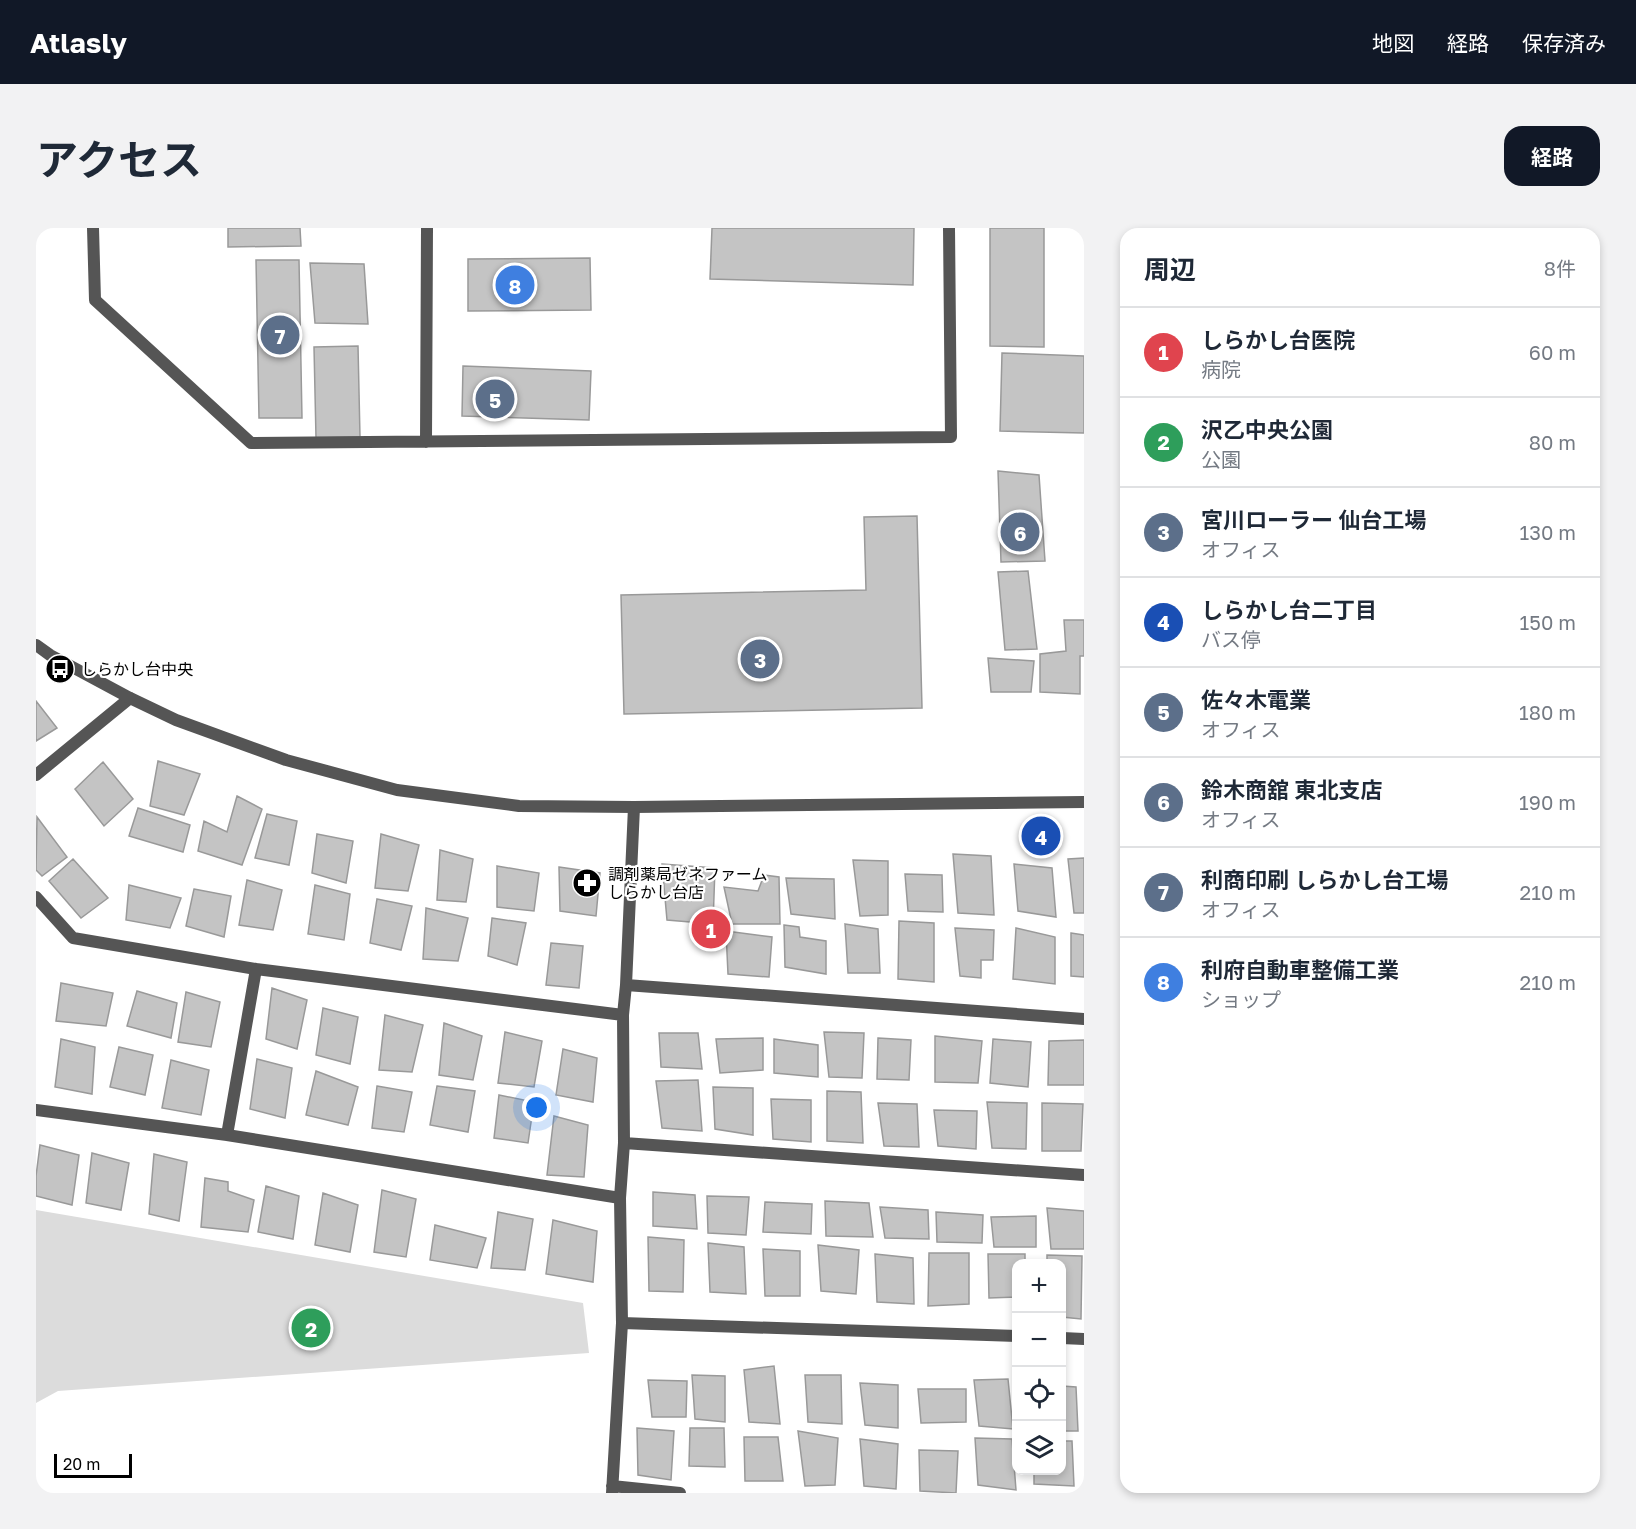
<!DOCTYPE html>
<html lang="ja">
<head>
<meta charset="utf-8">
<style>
	body { margin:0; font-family:"Golos Text","Noto Sans JP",sans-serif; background:#f2f2f3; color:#1f2937 }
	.controls { position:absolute; right:18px; bottom:18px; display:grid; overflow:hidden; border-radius:12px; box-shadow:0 3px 9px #0003 }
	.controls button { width:54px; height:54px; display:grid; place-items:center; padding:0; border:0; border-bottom:2px solid #e0e1e3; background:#fff; color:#1f2937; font:30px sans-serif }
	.scale { position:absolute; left:18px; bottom:15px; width:78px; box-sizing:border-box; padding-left:6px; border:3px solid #000; border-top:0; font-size:16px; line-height:21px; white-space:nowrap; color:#000; -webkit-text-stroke:4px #fff; paint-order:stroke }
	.you { position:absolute; left:501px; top:880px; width:21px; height:21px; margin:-15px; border:4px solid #fff; border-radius:50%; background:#1a73e8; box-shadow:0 0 0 9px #1a73e833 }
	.badge { display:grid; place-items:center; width:39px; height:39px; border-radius:50%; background:#111827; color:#fff; font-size:20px; font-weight:700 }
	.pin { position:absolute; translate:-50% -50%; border:3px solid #fff; box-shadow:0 2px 6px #0006 }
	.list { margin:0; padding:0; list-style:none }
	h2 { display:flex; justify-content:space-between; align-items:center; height:78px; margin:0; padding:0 24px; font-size:26px }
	h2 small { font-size:20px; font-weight:400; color:#747a83 }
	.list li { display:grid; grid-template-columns:39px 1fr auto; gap:18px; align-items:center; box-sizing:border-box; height:90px; padding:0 24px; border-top:2px solid #e0e1e3 }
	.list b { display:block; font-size:22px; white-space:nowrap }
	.list p { margin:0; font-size:20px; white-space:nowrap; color:#747a83 }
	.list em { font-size:20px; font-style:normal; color:#747a83 }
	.icon { flex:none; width:33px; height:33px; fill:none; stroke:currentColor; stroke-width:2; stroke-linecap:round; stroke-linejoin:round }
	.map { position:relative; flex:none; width:1048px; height:1265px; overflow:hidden; border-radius:18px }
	header { display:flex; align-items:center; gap:36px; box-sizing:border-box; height:84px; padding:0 30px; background:#111827; color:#fff }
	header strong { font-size:28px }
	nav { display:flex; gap:33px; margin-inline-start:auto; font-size:21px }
	.intro { display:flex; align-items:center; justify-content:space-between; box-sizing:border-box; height:144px; padding:0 36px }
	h1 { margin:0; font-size:42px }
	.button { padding:15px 27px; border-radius:18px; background:#111827; color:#fff; font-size:21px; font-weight:700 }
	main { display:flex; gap:36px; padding:0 36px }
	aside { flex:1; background:#fff; border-radius:18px; box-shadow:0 3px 9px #0003 }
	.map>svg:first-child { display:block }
	.green { fill:#dcdcdc }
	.building { fill:#c4c4c4; stroke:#999; stroke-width:1.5 }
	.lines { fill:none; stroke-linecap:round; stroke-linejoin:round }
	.minor { stroke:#555; stroke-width:12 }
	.tertiary { stroke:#555; stroke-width:12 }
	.labels { text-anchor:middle; stroke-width:4.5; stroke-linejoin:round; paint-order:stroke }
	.poi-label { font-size:16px; fill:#000; stroke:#fff; text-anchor:start }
</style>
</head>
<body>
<header>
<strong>Atlasly</strong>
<nav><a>地図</a><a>経路</a><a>保存済み</a></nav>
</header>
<div class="intro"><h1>アクセス</h1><a class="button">経路</a></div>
<main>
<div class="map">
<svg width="1048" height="1265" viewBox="0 0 1048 1265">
	<rect width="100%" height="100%" fill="#fff"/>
	<!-- green -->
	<path class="green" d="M 0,982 L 547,1075 L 553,1125 L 22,1163 L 0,1175 Z"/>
	<!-- building -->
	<path class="building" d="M 192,0 L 264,0 L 265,18 L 192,19 Z
		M 676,0 L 878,0 L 877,57 L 674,51 Z
		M 954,0 L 1008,0 L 1008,119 L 954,118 Z
		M 554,30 L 555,82 L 432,83 L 432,31 Z
		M 220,32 L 263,32 L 266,190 L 223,190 Z
		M 274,35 L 328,36 L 332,96 L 279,95 Z
		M 322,118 L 324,209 L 280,210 L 278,119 Z
		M 966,125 L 1048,128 L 1048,205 L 964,203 Z
		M 427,138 L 555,143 L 553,192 L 426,188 Z
		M 962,243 L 1003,247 L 1009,333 L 965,334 Z
		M 881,288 L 886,480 L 588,486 L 585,367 L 830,362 L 828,289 Z
		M 992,343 L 1001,421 L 969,422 L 962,344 Z
		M 1028,392 L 1048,392 L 1048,428 L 1044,428 L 1044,466 L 1004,464 L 1004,426 L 1030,423 Z
		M 952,430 L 998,433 L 995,464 L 955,464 Z
		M 0,473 L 21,500 L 0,513 Z
		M 122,533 L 164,546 L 148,587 L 114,578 Z
		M 67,534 L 97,571 L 68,598 L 39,561 Z
		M 201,568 L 226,581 L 206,637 L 162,623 L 168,593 L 191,604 Z
		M 102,580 L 154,597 L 147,624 L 93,608 Z
		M 231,586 L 261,593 L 253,637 L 219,630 Z
		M 1,589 L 31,629 L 6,648 L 0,642 Z
		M 281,606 L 317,613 L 310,655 L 276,645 Z
		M 345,606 L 383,617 L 372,663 L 339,660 Z
		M 404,622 L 437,631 L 430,674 L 401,672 Z
		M 917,626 L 955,628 L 958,687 L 922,685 Z
		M 1048,630 L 1048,685 L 1038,685 L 1032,631 Z
		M 37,631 L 72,670 L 45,690 L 13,653 Z
		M 817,632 L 852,633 L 852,687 L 824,688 Z
		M 626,636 L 679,640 L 677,696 L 631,692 Z
		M 978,636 L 1016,640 L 1020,689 L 982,683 Z
		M 461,638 L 503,645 L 498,683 L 461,679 Z
		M 523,639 L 564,645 L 560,688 L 524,683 Z
		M 869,646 L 906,647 L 907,684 L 872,683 Z
		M 728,647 L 743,649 L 744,696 L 696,696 L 688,659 L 722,663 Z
		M 750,650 L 798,651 L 799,691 L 755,686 Z
		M 211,652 L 246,662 L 237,702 L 203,697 Z
		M 93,657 L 145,670 L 134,700 L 90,692 Z
		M 279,657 L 314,666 L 308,712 L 272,706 Z
		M 158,661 L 195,668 L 188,709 L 150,698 Z
		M 341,671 L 376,678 L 365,722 L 334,715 Z
		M 390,680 L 432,690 L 422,733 L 387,731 Z
		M 456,690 L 490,695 L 481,737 L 452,728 Z
		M 863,693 L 898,695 L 898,754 L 862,751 Z
		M 809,696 L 842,701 L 844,745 L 812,745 Z
		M 748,697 L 763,699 L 764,709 L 790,713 L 790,746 L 749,739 Z
		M 919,700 L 958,702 L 957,732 L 945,732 L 945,750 L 924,748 Z
		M 980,700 L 1019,709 L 1019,756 L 977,751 Z
		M 690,703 L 736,709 L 733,749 L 692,746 Z
		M 1035,705 L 1048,707 L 1048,749 L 1035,748 Z
		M 515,715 L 547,718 L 543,760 L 510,757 Z
		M 25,755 L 77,765 L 70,798 L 20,793 Z
		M 236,760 L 271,772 L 261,821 L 230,811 Z
		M 101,763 L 141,775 L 135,810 L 91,798 Z
		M 150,764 L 184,774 L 175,819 L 142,814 Z
		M 287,780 L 322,789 L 314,836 L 280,827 Z
		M 349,787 L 387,797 L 376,844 L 343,842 Z
		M 408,795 L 446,808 L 437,852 L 403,847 Z
		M 469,804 L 506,813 L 498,859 L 462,855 Z
		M 788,804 L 828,805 L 826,850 L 793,849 Z
		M 623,805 L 662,805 L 666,841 L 625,839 Z
		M 899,808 L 946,813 L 942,855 L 899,854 Z
		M 727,810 L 727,842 L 684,845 L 680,811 Z
		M 842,810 L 875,812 L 873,852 L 841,851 Z
		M 25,811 L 59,819 L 56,866 L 19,859 Z
		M 738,811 L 782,817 L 782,849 L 738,845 Z
		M 957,811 L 995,814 L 992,859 L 954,855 Z
		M 1048,812 L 1048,857 L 1012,857 L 1013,813 Z
		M 83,819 L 117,827 L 109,867 L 74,859 Z
		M 527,821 L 561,830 L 557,874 L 520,867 Z
		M 221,831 L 256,840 L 249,890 L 214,881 Z
		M 135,832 L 173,842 L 165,887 L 126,880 Z
		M 280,843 L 322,859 L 312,897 L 270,887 Z
		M 662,852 L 666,903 L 626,900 L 620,853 Z
		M 341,858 L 376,864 L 368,904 L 336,900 Z
		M 401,858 L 439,863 L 432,904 L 394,897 Z
		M 677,859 L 717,860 L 717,907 L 679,901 Z
		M 791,863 L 825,864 L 827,915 L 791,913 Z
		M 463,867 L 498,874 L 492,915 L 458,910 Z
		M 735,871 L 775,872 L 775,914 L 737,911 Z
		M 951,874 L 991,875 L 990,921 L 956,920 Z
		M 842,875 L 881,876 L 883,919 L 848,918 Z
		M 1006,875 L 1047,876 L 1045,923 L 1006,923 Z
		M 898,882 L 941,883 L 940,921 L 902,918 Z
		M 518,888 L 552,897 L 548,949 L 511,947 Z
		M 4,917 L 43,927 L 36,977 L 0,968 L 0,948 Z
		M 56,925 L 93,935 L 85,982 L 50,975 Z
		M 118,926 L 151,934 L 143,993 L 113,986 Z
		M 169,950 L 192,954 L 192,963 L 218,972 L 212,1004 L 165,999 Z
		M 230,958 L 263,968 L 257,1011 L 222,1004 Z
		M 346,962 L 380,971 L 370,1029 L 338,1024 Z
		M 617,964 L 659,967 L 661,1001 L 617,998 Z
		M 287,965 L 322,977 L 314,1024 L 279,1017 Z
		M 671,968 L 713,969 L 710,1007 L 672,1005 Z
		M 789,973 L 833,975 L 837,1009 L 790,1008 Z
		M 729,974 L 776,976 L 775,1006 L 727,1004 Z
		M 844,979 L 892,982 L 893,1011 L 849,1010 Z
		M 1011,980 L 1048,983 L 1048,1021 L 1015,1021 Z
		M 462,984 L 497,991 L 489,1042 L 455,1040 Z
		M 900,984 L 947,987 L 946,1015 L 901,1014 Z
		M 1000,988 L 1000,1019 L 958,1019 L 955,989 Z
		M 517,992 L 561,1003 L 557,1054 L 510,1046 Z
		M 399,997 L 450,1010 L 441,1040 L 394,1032 Z
		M 612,1009 L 648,1012 L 647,1064 L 613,1063 Z
		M 672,1015 L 708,1019 L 710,1066 L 674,1064 Z
		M 782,1017 L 823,1022 L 820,1066 L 785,1063 Z
		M 727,1021 L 764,1023 L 764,1068 L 729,1068 Z
		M 893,1025 L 933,1025 L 933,1076 L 892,1078 Z
		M 839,1026 L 877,1030 L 878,1076 L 841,1074 Z
		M 952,1026 L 989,1026 L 989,1036 L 981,1036 L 981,1069 L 953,1070 Z
		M 1011,1027 L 1046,1028 L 1045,1091 L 1026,1089 L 1026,1036 L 1011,1036 Z
		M 738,1138 L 744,1196 L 713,1194 L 708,1142 Z
		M 656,1147 L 689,1148 L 689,1194 L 659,1191 Z
		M 769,1147 L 805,1147 L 806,1196 L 772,1194 Z
		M 972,1151 L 977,1201 L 943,1198 L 938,1152 Z
		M 612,1152 L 651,1153 L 650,1189 L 616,1189 Z
		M 824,1155 L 862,1157 L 862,1200 L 829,1197 Z
		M 1026,1158 L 1040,1159 L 1042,1203 L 1026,1203 Z
		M 882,1161 L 930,1161 L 930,1194 L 885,1195 Z
		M 601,1200 L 638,1203 L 635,1252 L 602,1247 Z
		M 654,1200 L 688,1200 L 689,1239 L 653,1238 Z
		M 762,1203 L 802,1210 L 799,1257 L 769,1258 Z
		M 708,1209 L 742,1209 L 747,1253 L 709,1253 Z
		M 939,1210 L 976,1211 L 980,1262 L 942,1257 Z
		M 824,1211 L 862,1216 L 860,1261 L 828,1258 Z
		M 1026,1213 L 1036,1213 L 1038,1258 L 998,1256 L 998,1242 L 1026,1242 Z
		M 883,1222 L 922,1223 L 920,1265 L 884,1263 Z"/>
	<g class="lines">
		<!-- minor -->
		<path class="minor" d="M 57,0 L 59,72 L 215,215 L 915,209 L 913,0
			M 390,214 L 391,0
			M 0,547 L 94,470
			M 598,579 L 590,757 L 587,787 L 588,915 L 584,970 L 586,1095 L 981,1108
			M 0,669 L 37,710 L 220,741 L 587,787
			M 590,757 L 1048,791
			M 0,882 L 191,907 L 584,970
			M 191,907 L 220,741
			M 588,915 L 1048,947
			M 1026,1110 L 1048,1111
			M 576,1258 L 644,1265
			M 576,1265 L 586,1095"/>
		<!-- tertiary -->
		<path class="tertiary" d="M 0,417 L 14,427 L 94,470 L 140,492 L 250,532 L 361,562 L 483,578 L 598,579 L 1048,574"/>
	</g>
	<!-- icons -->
	<defs>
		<g id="bus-disc" transform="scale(1.5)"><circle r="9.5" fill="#000" stroke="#fff"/><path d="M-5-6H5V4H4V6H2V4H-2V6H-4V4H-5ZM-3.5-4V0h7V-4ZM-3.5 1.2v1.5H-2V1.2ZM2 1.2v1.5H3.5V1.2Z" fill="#fff"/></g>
		<g id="pharmacy-disc" transform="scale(1.5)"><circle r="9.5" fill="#000" stroke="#fff"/><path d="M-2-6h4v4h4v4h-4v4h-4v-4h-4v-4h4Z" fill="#fff"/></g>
	</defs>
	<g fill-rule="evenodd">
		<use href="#bus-disc" x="24" y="441"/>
		<use href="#pharmacy-disc" x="551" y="655"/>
	</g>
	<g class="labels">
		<!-- poi labels -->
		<g class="poi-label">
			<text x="45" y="447">しらかし台中央</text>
			<text x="572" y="652">調剤薬局ゼネファーム<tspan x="572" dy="18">しらかし台店</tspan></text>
		</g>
	</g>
</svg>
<div class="controls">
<button>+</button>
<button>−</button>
<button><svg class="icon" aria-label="locate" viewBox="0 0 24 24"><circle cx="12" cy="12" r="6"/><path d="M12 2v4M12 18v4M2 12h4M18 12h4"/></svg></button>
<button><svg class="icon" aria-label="layers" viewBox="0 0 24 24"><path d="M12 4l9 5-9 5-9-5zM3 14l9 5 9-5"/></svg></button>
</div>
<div class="scale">20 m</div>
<div class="you"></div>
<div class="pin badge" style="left:675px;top:701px;background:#e0444e">1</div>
<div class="pin badge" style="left:275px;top:1100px;background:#2e9e5b">2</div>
<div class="pin badge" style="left:724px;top:431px;background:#5c6f8a">3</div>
<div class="pin badge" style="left:1005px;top:608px;background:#1a4fb4">4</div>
<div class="pin badge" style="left:459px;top:171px;background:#5c6f8a">5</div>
<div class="pin badge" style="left:984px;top:304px;background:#5c6f8a">6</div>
<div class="pin badge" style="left:244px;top:107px;background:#5c6f8a">7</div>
<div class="pin badge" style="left:479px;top:57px;background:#3f7fe0">8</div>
</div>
<aside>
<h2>周辺<small>8件</small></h2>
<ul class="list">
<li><span class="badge" style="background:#e0444e">1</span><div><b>しらかし台医院</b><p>病院</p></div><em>60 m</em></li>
<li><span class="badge" style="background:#2e9e5b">2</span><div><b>沢乙中央公園</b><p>公園</p></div><em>80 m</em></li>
<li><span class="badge" style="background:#5c6f8a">3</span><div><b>宮川ローラー 仙台工場</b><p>オフィス</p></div><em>130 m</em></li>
<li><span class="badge" style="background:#1a4fb4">4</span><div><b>しらかし台二丁目</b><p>バス停</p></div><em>150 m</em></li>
<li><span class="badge" style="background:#5c6f8a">5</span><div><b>佐々木電業</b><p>オフィス</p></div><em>180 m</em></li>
<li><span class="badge" style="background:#5c6f8a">6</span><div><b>鈴木商舘 東北支店</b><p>オフィス</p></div><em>190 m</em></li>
<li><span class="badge" style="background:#5c6f8a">7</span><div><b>利商印刷 しらかし台工場</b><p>オフィス</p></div><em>210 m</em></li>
<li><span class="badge" style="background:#3f7fe0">8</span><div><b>利府自動車整備工業</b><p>ショップ</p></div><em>210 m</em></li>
</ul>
</aside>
</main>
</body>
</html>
